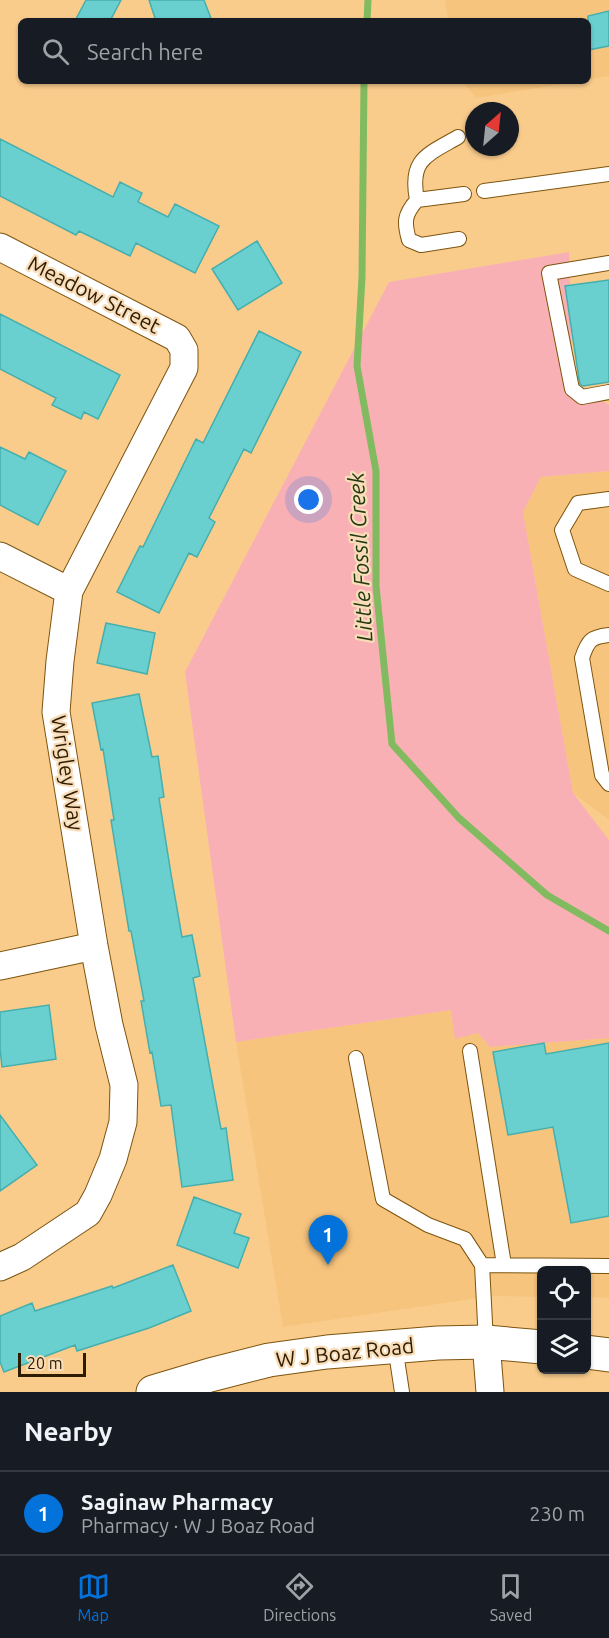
<!DOCTYPE html>
<html lang="en">
<head>
<meta charset="utf-8">
<style>
	body { margin:0; font-family:Ubuntu,sans-serif; background:#20242c; color:#f1f3f6 }
	.controls { position:absolute; right:18px; bottom:18px; display:grid; overflow:hidden; border-radius:9px; box-shadow:0 2px 4px #0004 }
	.controls button { width:54px; height:54px; display:grid; place-items:center; padding:0; border:0; border-bottom:2px solid #363941; background:#171b24; color:#f1f3f6; font:30px sans-serif }
	.compass { position:absolute; left:465px; top:102px; width:54px; height:54px; border-radius:50%; background:#171b24; box-shadow:0 2px 4px #0004; rotate:27deg }
	.scale { position:absolute; left:18px; bottom:15px; width:68px; box-sizing:border-box; padding-left:6px; border:3px solid #2d1c02; border-top:0; font-size:16px; line-height:21px; white-space:nowrap; color:#2d1c02; -webkit-text-stroke:4px #f9ddb8; paint-order:stroke }
	.you { position:absolute; left:309px; top:500px; width:21px; height:21px; margin:-15px; border:4px solid #fff; border-radius:50%; background:#1a73e8; box-shadow:0 0 0 9px #1a73e833 }
	.badge { display:grid; place-items:center; width:39px; height:39px; border-radius:50%; background:#0372da; color:#fff; font-size:20px; font-weight:700 }
	.pin { position:absolute; translate:-50% -50px; filter:drop-shadow(0 2px 3px #0008) }
	.pin::after { content:''; position:absolute; top:32px; width:21px; height:18px; background:inherit; clip-path:polygon(0 0,100% 0,50% 100%) }
	.list { margin:0; padding:0; list-style:none }
	h2 { display:flex; justify-content:space-between; align-items:center; height:78px; margin:0; padding:0 24px; font-size:26px }
	h2 small { font-size:20px; font-weight:400; color:#9ea1a6 }
	.list li { display:grid; grid-template-columns:39px 1fr auto; gap:18px; align-items:center; box-sizing:border-box; height:84px; padding:0 24px; border-top:2px solid #363941 }
	.list b { display:block; font-size:22px; white-space:nowrap }
	.list p { margin:0; font-size:20px; white-space:nowrap; color:#9ea1a6 }
	.list em { font-size:20px; font-style:normal; color:#9ea1a6 }
	.icon { flex:none; width:33px; height:33px; fill:none; stroke:currentColor; stroke-width:2; stroke-linecap:round; stroke-linejoin:round }
	.map { position:relative; flex:none; width:609px; height:1392px; overflow:hidden }
	.search { position:absolute; background:#171b24; box-shadow:0 2px 4px #0004; left:18px; right:18px; top:18px; height:66px; display:flex; align-items:center; gap:15px; box-sizing:border-box; padding:0 21px; border-radius:9px; color:#9ea1a6; font-size:22px }
	.sheet { height:162px; background:#171b24 }
	nav { display:flex; justify-content:space-around; align-items:center; box-sizing:border-box; height:84px; border-top:2px solid #363941; background:#171b24; font-size:16px; color:#9ea1a6 }
	nav a { display:grid; justify-items:center; gap:3px }
	nav .on { color:#0372da }
	.map>svg:first-child { display:block }
	.built { fill:#f7c47d }
	.green { fill:#f9b0b5 }
	.lines { fill:none; stroke-linecap:round; stroke-linejoin:round }
	.stream { stroke:#82ba60; stroke-width:7 }
	.building { fill:#69d0cf; stroke:#45afae; stroke-width:1.5 }
	.lane-casing { stroke:#7d540e; stroke-width:16 }
	.street-casing { stroke:#7d540e; stroke-width:29 }
	.secondary-casing { stroke:#7d540e; stroke-width:35 }
	.lane { stroke:#fff; stroke-width:14 }
	.street { stroke:#fff; stroke-width:27 }
	.secondary { stroke:#fff; stroke-width:33 }
	.labels { text-anchor:middle; stroke-width:4.5; stroke-linejoin:round; paint-order:stroke }
	.street-label { font-size:21px; fill:#2d1c02; stroke:#f9ddb8 }
	.water-label { font-size:22px; font-style:italic; fill:#233915; stroke:#f9ddb8 }
</style>
</head>
<body>
<div class="map">
<svg width="609" height="1392" viewBox="0 0 609 1392">
	<rect width="100%" height="100%" fill="#facc8c"/>
	<!-- built -->
	<path class="built" d="M 445,0 L 609,0 L 609,76 L 588,80 L 588,21 L 448,21 Z
		M 462,81 L 580,81 L 476,98 Z
		M 609,471 L 609,820 L 573,793 L 523,512 L 541,477 Z
		M 451,1010 L 478,1033 L 490,1047 L 609,1038 L 609,1298 L 587,1297 L 586,1270 L 542,1270 L 541,1297 L 492,1296 L 283,1327 L 236,1042 Z"/>
	<!-- green -->
	<path class="green" d="M 569,252 L 573,383 L 609,405 L 609,471 L 541,477 L 523,512 L 573,793 L 609,840 L 609,1038 L 490,1047 L 478,1033 L 455,1039 L 451,1010 L 236,1042 L 185,672 L 389,282 Z"/>
	<g class="lines">
		<!-- stream -->
		<path class="stream" d="M 367,21 L 368,0
			M 364,81 L 362,277 L 357,366 L 376,471 L 376,586 L 392,744 L 459,818 L 547,895 L 609,931"/>
	</g>
	<!-- building -->
	<path class="building" d="M 86,0 L 121,0 L 110,21 L 75,21 Z
		M 149,0 L 204,0 L 212,21 L 156,21 Z
		M 609,11 L 609,46 L 588,50 L 588,16 Z
		M 0,139 L 113,197 L 120,182 L 142,193 L 138,202 L 168,217 L 175,204 L 219,226 L 195,273 L 136,243 L 130,256 L 79,231 L 76,235 L 0,196 Z
		M 257,241 L 282,283 L 238,310 L 212,269 Z
		M 609,280 L 609,382 L 583,386 L 580,384 L 579,379 L 565,286 Z
		M 0,314 L 120,375 L 98,419 L 84,412 L 81,419 L 52,405 L 56,398 L 0,369 Z
		M 259,331 L 301,352 L 251,453 L 244,449 L 209,518 L 215,522 L 197,557 L 189,553 L 159,613 L 117,592 L 140,546 L 143,547 L 196,439 L 203,443 Z
		M 0,447 L 25,459 L 29,452 L 66,471 L 38,525 L 0,505 Z
		M 106,623 L 155,633 L 147,674 L 97,663 Z
		M 139,694 L 152,757 L 158,756 L 164,797 L 159,798 L 171,874 L 182,937 L 192,935 L 200,976 L 193,978 L 221,1129 L 226,1128 L 233,1180 L 182,1187 L 171,1105 L 161,1106 L 152,1052 L 150,1053 L 141,1001 L 144,1001 L 131,931 L 129,931 L 119,870 L 111,820 L 114,820 L 103,749 L 101,750 L 92,703 Z
		M 49,1005 L 56,1059 L 2,1067 L 0,1049 L 0,1012 Z
		M 544,1043 L 546,1054 L 609,1043 L 609,1216 L 571,1223 L 553,1127 L 508,1135 L 493,1052 Z
		M 0,1115 L 37,1165 L 0,1191 Z
		M 194,1197 L 241,1214 L 234,1233 L 249,1238 L 238,1268 L 177,1245 Z
		M 173,1265 L 191,1311 L 149,1328 L 77,1351 L 75,1345 L 4,1372 L 0,1362 L 0,1316 L 32,1303 L 35,1311 L 112,1286 L 113,1288 Z"/>
	<g class="lines">
		<!-- lane casing -->
		<g class="lane-casing">
			<path id="lane" d="M 484,191 L 609,174
				M 417,200 C 409,159 427,155 458,137
				M 459,239 L 421,245 L 409,240 C 404,222 404,215 417,200 L 464,194
				M 609,263 L 549,273 L 572,389 L 582,397 L 609,392
				M 609,499 L 578,503 L 562,530 L 575,569 L 609,584
				M 609,635 C 591,637 588,640 582,658 L 602,775 L 609,784
				M 470,1051 L 504,1265
				M 356,1058 L 383,1199 L 428,1225 L 465,1239 L 482,1265
				M 486,1342 L 482,1265 L 609,1266
				M 395,1346 L 402,1392"/>
		</g>
		<!-- street casing -->
		<g class="street-casing">
			<path id="street" d="M 0,247 L 177,338 L 184,350 L 184,368 L 69,591 L 60,661 L 56,712 L 94,946 L 109,1025 L 124,1085 L 123,1122 L 113,1159 L 98,1195 L 88,1213 L 22,1257 L 0,1267
				M 0,556 L 69,591
				M 0,966 L 94,946
				M 486,1342 L 490,1392"/>
		</g>
		<!-- secondary casing -->
		<g class="secondary-casing">
			<path id="secondary" d="M 586,1352 L 609,1355
				M 153,1392 L 210,1375 L 269,1360 L 327,1352 L 438,1343 L 486,1342 L 542,1347"/>
		</g>
		<!-- lane -->
		<use href="#lane" class="lane"/>
		<!-- street -->
		<use href="#street" class="street"/>
		<!-- secondary -->
		<use href="#secondary" class="secondary"/>
	</g>
	<g class="labels">
		<!-- street labels -->
		<g class="street-label">
			<text transform="translate(94 295) rotate(27)" y="7">Meadow Street</text>
			<text transform="translate(67 773) rotate(81)" y="7">Wrigley Way</text>
			<text transform="translate(345 1353) rotate(-6)" y="7">W J Boaz Road</text>
		</g>
		<!-- water labels -->
		<g class="water-label">
			<text transform="translate(360 557) rotate(-93)" y="8">Little Fossil Creek</text>
		</g>
	</g>
</svg>
<div class="controls">
<button><svg class="icon" aria-label="locate" viewBox="0 0 24 24"><circle cx="12" cy="12" r="6"/><path d="M12 2v4M12 18v4M2 12h4M18 12h4"/></svg></button>
<button><svg class="icon" aria-label="layers" viewBox="0 0 24 24"><path d="M12 4l9 5-9 5-9-5zM3 14l9 5 9-5"/></svg></button>
</div>
<svg class="compass" viewBox="-18 -18 36 36"><path d="M0-13l5 13h-10z" fill="#e53935"/><path d="M0 13l5-13h-10z" fill="#9ea1a6"/></svg>
<div class="scale">20 m</div>
<div class="you"></div>
<div class="pin badge" style="left:328px;top:1265px">1</div>
<div class="search"><svg class="icon" aria-label="search" viewBox="0 0 24 24"><circle cx="10" cy="10" r="6"/><path d="M15 15l6 6"/></svg>Search here</div>
</div>
<section class="sheet">
<h2>Nearby<small></small></h2>
<ul class="list">
<li><span class="badge">1</span><div><b>Saginaw Pharmacy</b><p>Pharmacy · W J Boaz Road</p></div><em>230 m</em></li>
</ul>
</section>
<nav>
<a class="on"><svg class="icon" aria-label="map" viewBox="0 0 24 24"><path d="M3 6l6-2 6 2 6-2v14l-6 2-6-2-6 2zM9 4v14M15 6v14"/></svg>Map</a>
<a><svg class="icon" aria-label="directions" viewBox="0 0 24 24"><path d="M12 3l9 9-9 9-9-9zM9 14v-3h6M13 9l2 2-2 2"/></svg>Directions</a>
<a><svg class="icon" aria-label="saved" viewBox="0 0 24 24"><path d="M7 4h10v16l-5-4-5 4z"/></svg>Saved</a>
</nav>
</body>
</html>
